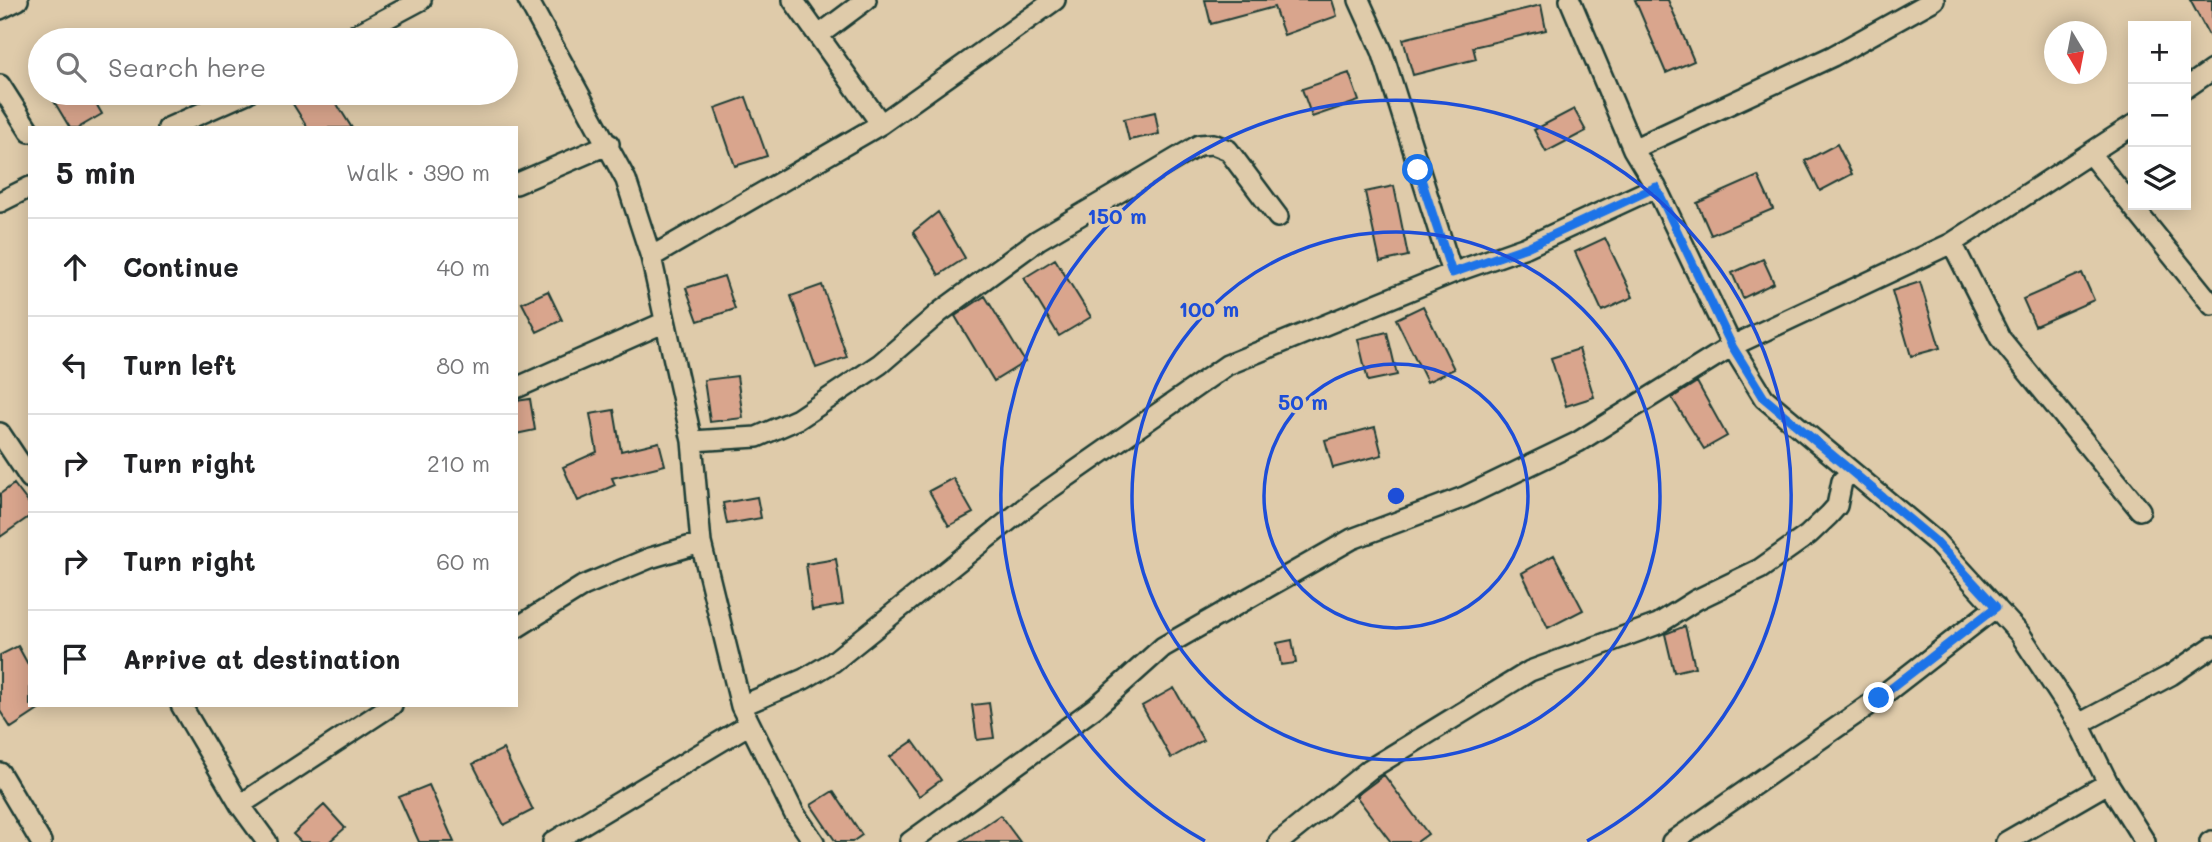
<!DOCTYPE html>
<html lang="en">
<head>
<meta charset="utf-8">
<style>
	body { margin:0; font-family:Mali,sans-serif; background:#f6f6f6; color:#202124 }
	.controls { position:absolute; right:21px; top:21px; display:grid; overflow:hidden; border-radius:0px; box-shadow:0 4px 18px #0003 }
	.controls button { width:63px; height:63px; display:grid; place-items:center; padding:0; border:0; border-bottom:2px solid #e0e0e0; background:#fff; color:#202124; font:35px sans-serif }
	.compass { position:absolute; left:2044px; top:21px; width:63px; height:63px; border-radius:50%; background:#fff; box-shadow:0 4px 18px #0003; rotate:170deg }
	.stop { position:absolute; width:21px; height:21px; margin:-16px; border:5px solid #1a73e8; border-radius:50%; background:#fff }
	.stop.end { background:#1a73e8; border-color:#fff; box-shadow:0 2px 7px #0008 }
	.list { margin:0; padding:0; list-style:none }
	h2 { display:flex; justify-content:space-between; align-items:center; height:91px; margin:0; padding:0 28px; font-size:30px }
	h2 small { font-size:23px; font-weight:400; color:#757577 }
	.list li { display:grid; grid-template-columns:46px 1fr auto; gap:21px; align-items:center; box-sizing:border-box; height:98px; padding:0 28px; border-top:2px solid #e0e0e0 }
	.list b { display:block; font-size:26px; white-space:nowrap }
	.list em { font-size:23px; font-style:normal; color:#757577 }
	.icon { flex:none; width:38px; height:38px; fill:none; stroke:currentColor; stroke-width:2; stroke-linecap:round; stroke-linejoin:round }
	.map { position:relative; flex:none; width:2212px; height:842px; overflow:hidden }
	.search { position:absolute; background:#fff; box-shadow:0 4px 18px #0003; left:28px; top:28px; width:490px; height:77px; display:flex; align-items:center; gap:18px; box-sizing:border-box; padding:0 24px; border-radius:38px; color:#757577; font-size:26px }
	.panel { position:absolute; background:#fff; box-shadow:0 4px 18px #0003; left:28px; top:126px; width:490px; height:581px; border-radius:0px }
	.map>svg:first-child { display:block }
	.building { fill:#d9a58d; stroke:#1f3d34; stroke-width:2 }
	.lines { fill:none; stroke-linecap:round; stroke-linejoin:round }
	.minor-casing { stroke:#1f3d34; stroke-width:24 }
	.minor { stroke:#dfcbaa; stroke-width:19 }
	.route { stroke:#1a73e8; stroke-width:9 }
	.ring { fill:none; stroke:#1d4ed8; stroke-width:3.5 }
	.centre { fill:#1d4ed8; stroke:#dfcbaa; stroke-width:3.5 }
	.ring-label { font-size:21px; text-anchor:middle; font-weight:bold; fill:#1d4ed8; stroke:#dfcbaa; stroke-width:7; stroke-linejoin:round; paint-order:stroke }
</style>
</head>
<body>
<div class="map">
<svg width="2212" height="842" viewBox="0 0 2212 842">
	<rect width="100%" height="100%" fill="#dfcbaa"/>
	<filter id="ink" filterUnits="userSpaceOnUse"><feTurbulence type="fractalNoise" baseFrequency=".0143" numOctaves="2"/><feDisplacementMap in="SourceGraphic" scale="14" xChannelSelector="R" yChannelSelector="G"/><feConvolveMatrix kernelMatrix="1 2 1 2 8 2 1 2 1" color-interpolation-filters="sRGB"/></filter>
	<g filter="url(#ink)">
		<!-- building -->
		<path class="building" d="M 1205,0 L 1332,0 L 1337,16 L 1284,35 L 1274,7 L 1211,24 Z
			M 1635,0 L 1668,0 L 1694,61 L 1666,73 Z
			M 2190,0 L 2212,0 L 2212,41 Z
			M 1541,5 L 1546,30 L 1473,47 L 1476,59 L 1413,75 L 1403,39 Z
			M 1349,73 L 1359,101 L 1312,117 L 1302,89 Z
			M 49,93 L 90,93 L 102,114 L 78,128 L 70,128 Z
			M 286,93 L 330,93 L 352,128 L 308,128 Z
			M 746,97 L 767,156 L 735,166 L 715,108 Z
			M 1574,109 L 1586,131 L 1546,152 L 1534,130 Z
			M 1155,112 L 1159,134 L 1129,140 L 1124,119 Z
			M 1837,144 L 1852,174 L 1820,191 L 1805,161 Z
			M 1758,176 L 1773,209 L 1711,235 L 1697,203 Z
			M 1394,186 L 1408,256 L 1380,262 L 1365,192 Z
			M 938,212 L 965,258 L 939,275 L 913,232 Z
			M 1605,238 L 1633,297 L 1602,311 L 1575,252 Z
			M 1055,259 L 1091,317 L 1059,336 L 1024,278 Z
			M 1763,259 L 1774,283 L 1743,298 L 1732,273 Z
			M 2082,273 L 2094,300 L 2035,326 L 2023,299 Z
			M 724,276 L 735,309 L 698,321 L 686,288 Z
			M 1920,282 L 1940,348 L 1911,356 L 1892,291 Z
			M 822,285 L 847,357 L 816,368 L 791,296 Z
			M 548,291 L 562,320 L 537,332 L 522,303 Z
			M 985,296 L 1025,362 L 994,381 L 955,316 Z
			M 1423,306 L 1454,369 L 1427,382 L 1396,319 Z
			M 1387,332 L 1397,375 L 1368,381 L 1358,339 Z
			M 1579,349 L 1594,397 L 1566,406 L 1551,358 Z
			M 737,376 L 743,418 L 710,422 L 704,380 Z
			M 1697,382 L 1727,436 L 1704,449 L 1672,398 Z
			M 530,399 L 535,430 L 516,434 L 516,401 Z
			M 614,410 L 621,451 L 659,442 L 665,465 L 612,478 L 615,485 L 578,501 L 563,467 L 597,452 L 590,414 Z
			M 1375,427 L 1382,455 L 1333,468 L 1325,440 Z
			M 953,478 L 973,513 L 949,526 L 929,491 Z
			M 14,484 L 30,505 L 30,516 L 0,537 L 0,494 Z
			M 757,497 L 761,518 L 727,524 L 723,503 Z
			M 1554,555 L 1583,610 L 1548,628 L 1522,573 Z
			M 836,559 L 843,605 L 812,610 L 806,564 Z
			M 1685,626 L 1695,667 L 1674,672 L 1665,634 Z
			M 1292,640 L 1296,663 L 1281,665 L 1277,643 Z
			M 18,646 L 30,668 L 30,705 L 46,705 L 11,728 L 0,711 L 0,655 Z
			M 1174,688 L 1203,740 L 1171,758 L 1142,706 Z
			M 989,703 L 994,738 L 977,740 L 972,705 Z
			M 913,741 L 941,780 L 919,796 L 890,757 Z
			M 503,749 L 533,810 L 504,825 L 473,764 Z
			M 1384,775 L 1428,834 L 1417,842 L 1391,842 L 1356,796 Z
			M 429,785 L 454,842 L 419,842 L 399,797 Z
			M 833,791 L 862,835 L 852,842 L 836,842 L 811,805 Z
			M 324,805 L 345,828 L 329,842 L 301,842 L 293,834 Z
			M 1000,815 L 1020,842 L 960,842 Z"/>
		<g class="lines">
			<!-- minor casing -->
			<g class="minor-casing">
				<path id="minor" d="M 528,0 L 626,180 L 651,257 L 692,441 L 701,543 L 741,706 L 794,813 L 814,842
					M 793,0 L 881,124
					M 1359,0 L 1382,51 L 1452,273
					M 1570,0 L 1633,149 L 1656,187 L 1732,346 L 1764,398 L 1935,541 L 2020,634 L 2079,724 L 2108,783 L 2145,842
					M 0,9 L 18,0
					M 819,35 L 866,0
					M 346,40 L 421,0
					M 0,85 L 30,132
					M 2186,88 L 2212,70
					M 168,128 L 247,93
					M 1633,149 L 1833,56 L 1934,0
					M 2091,155 L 2212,305
					M 516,184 L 609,144
					M 0,202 L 30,187
					M 1952,243 L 2000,338 L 2140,510
					M 651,257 L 881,124 L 1055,0
					M 516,388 L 663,323
					M 0,433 L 30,478
					M 692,441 L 757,437 L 798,419 L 880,364 L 940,312 L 1038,240 L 1199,145 L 1213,144 L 1228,150 L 1278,217
					M 516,628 L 583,586 L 650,558 L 701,543
					M 181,705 L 240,805 L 267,842
					M 741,706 L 804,679 L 833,662 L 1037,498 L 1227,365 L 1452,273 L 1526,247 L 1656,187
					M 2079,724 L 2171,675 L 2212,647
					M 0,773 L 41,842
					M 240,805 L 392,705
					M 553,842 L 748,725
					M 910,842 L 1096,707 L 1163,647 L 1352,539 L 1464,497 L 1578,442 L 1732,346 L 1952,243 L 2133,125
					M 1279,842 L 1370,769 L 1530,671 L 1658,624 L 1696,600 L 1760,569 L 1808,535 L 1829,515 L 1837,506 L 1842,481 L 1852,472
					M 1672,842 L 1879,698 L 1996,607
					M 2006,842 L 2108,783
					M 2210,842 L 2212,841"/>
			</g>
			<!-- minor -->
			<use href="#minor" class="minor"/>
		</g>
	</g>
	<g class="lines" filter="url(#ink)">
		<!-- route -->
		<path class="route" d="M 1418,170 L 1452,273 L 1527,247 L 1656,187 L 1732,346 L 1764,398 L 1935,541 L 1996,607 L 1879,698"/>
	</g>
	<!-- distance rings -->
	<g class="ring">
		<circle cx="1396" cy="496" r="132"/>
		<circle cx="1396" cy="496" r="264"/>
		<path d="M1205 841A395 395 0 1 1 1587 841"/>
	</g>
	<circle cx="1396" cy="496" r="10" class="centre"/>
	<g class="ring-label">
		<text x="1117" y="224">150 m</text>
		<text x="1209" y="317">100 m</text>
		<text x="1303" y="410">50 m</text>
	</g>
</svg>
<div class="controls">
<button>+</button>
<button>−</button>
<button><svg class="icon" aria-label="layers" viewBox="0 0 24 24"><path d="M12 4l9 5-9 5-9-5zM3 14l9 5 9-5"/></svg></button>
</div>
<svg class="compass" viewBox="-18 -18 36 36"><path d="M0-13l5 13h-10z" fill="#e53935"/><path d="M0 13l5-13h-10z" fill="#757577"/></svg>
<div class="stop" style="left:1418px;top:170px"></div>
<div class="stop end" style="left:1879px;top:698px"></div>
<div class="search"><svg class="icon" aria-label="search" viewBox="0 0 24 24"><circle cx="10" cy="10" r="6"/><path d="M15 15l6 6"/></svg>Search here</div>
<section class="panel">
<h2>5 min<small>Walk · 390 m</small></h2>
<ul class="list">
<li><svg class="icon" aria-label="ahead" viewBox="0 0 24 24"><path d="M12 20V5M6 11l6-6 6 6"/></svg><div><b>Continue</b></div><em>40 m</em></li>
<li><svg class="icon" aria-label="left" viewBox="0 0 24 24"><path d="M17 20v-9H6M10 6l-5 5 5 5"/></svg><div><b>Turn left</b></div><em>80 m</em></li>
<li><svg class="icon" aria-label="right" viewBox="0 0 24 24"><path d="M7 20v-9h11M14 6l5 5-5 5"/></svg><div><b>Turn right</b></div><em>210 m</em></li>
<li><svg class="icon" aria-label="right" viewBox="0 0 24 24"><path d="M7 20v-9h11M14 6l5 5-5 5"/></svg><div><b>Turn right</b></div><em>60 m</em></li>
<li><svg class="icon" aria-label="arrive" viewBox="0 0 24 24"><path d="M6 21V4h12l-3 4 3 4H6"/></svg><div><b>Arrive at destination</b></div></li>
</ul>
</section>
</div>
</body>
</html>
